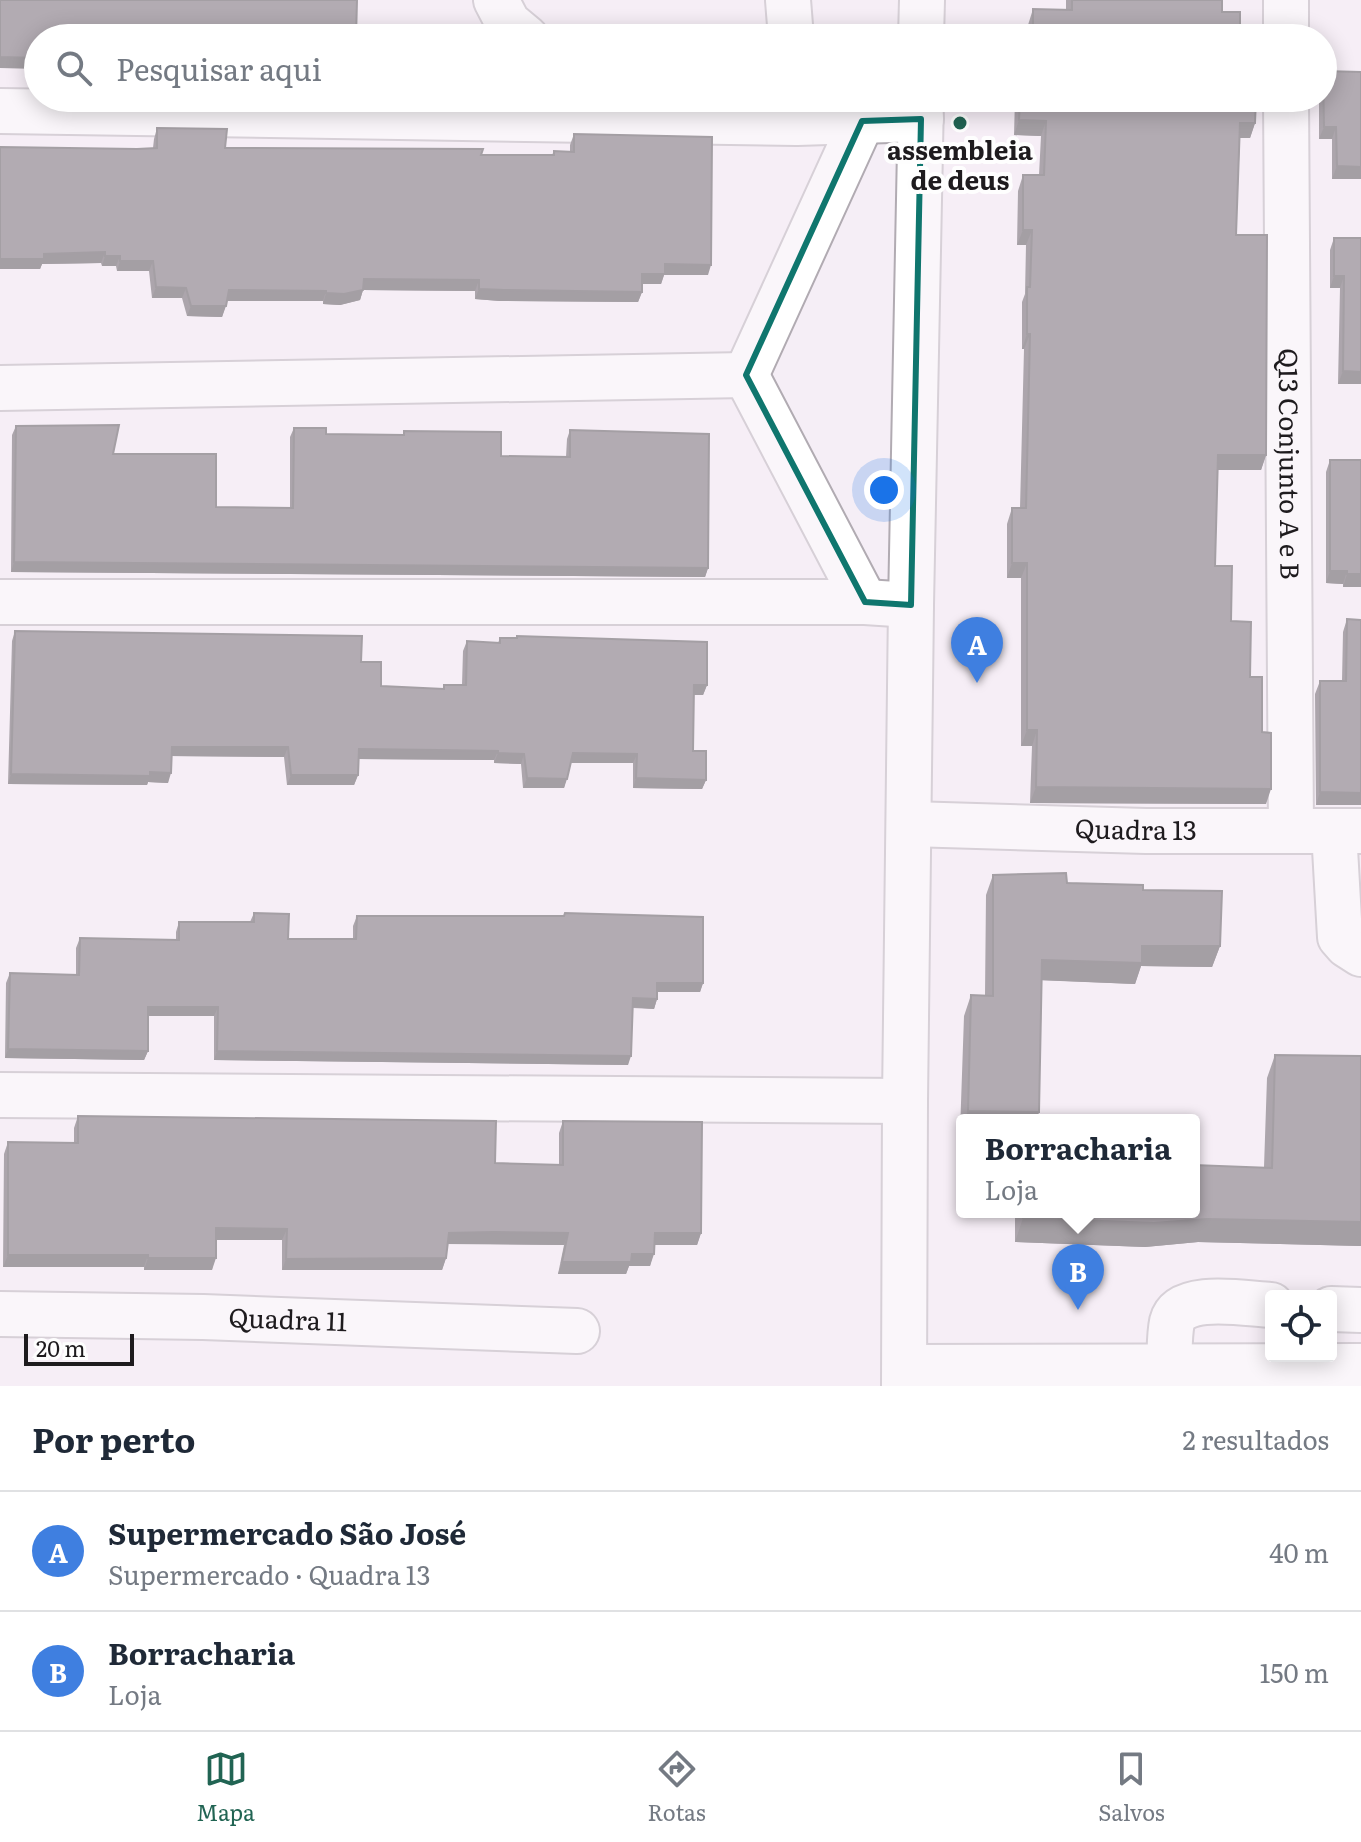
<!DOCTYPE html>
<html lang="pt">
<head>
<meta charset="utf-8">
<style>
	body { margin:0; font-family:Literata,serif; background:#f6f6f7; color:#1f2937 }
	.controls { position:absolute; right:24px; bottom:24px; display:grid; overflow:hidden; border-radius:8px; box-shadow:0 4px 20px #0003 }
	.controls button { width:72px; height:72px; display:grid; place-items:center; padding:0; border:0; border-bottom:2px solid #e0e1e3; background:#fff; color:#1f2937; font:40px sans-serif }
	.scale { position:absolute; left:24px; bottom:20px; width:110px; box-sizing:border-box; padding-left:8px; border:4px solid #1e1b1e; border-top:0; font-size:22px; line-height:28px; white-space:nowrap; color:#1e1b1e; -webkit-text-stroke:6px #fefefe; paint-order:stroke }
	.you { position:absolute; left:884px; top:490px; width:28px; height:28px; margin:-20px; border:6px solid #fff; border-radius:50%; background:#1a73e8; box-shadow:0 0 0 12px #1a73e833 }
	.badge { display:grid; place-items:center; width:52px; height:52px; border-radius:50%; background:#216453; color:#fff; font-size:26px; font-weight:700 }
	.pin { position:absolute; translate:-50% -66px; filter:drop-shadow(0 2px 4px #0008) }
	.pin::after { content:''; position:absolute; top:42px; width:28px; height:24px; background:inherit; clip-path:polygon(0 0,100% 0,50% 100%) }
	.popup { position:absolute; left:956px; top:1114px; width:244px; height:104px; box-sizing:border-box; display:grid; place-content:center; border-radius:8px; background:#fff; filter:drop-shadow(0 2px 6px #0005); font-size:26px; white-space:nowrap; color:#747a83 }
	.popup b { font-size:30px; color:#1f2937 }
	.popup::after { content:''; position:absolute; left:50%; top:100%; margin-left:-16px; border:16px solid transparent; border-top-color:#fff }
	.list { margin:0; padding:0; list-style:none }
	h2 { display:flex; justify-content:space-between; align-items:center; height:104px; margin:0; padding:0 32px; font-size:34px }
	h2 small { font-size:26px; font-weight:400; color:#747a83 }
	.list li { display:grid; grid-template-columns:52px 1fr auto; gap:24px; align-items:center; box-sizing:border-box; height:120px; padding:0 32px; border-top:2px solid #e0e1e3 }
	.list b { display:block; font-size:30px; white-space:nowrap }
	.list p { margin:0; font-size:26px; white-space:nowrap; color:#747a83 }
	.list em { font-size:26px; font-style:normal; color:#747a83 }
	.icon { flex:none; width:44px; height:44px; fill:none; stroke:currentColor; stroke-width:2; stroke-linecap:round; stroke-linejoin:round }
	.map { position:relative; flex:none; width:1361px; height:1386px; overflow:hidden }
	.search { position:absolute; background:#fff; box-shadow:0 4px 20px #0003; left:24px; right:24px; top:24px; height:88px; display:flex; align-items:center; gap:20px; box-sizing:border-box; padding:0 28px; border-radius:44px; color:#747a83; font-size:30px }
	.sheet { height:344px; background:#fff }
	nav { display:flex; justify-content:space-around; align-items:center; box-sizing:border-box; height:112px; border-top:2px solid #e0e1e3; background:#fff; font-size:22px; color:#747a83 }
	nav a { display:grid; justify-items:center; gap:4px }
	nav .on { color:#216453 }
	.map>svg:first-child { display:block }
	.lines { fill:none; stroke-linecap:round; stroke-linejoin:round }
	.minor-casing { stroke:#b1abb2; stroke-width:48 }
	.minor { stroke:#fff; stroke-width:44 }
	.wall { fill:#524d52 }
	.shaded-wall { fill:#423e42 }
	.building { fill:#5f595f; stroke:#423e42; stroke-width:2 }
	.marked { fill:none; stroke:#0f766e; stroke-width:6; stroke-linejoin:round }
	.poi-dot { fill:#216453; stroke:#fefefe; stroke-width:3 }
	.labels { text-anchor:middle; stroke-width:8; stroke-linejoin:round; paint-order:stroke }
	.poi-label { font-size:26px; font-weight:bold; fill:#1e1b1e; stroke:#fefefe }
	.street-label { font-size:26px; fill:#1e1b1e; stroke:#fefefe }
</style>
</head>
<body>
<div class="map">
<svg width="1361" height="1386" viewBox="0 0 1361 1386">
	<rect width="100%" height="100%" fill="#f5eef6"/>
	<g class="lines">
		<!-- minor casing -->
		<g class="minor-casing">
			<g id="minor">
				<path d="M 496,0 L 508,23 L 526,38"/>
				<path d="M 788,0 L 791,38"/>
				<path d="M 1286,0 L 1286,38"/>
				<path d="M 921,38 L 922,0"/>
				<path id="s1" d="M 1286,98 L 1291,829"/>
				<path d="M 0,111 L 797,123 L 921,119"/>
				<path d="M 746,375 L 862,121"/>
				<path d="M 746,375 L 865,602"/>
				<path d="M 0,388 L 746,375"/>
				<path d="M 0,602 L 865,602 L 911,605"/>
				<path id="s2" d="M 910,824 L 1146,831 L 1361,831"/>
				<path d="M 1334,831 L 1340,937 L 1347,945 L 1361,954"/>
				<path d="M 0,1095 L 905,1101"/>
				<path d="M 1331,1309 L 1361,1310"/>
				<path id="s3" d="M 0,1314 L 203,1317 L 577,1331"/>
				<path d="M 905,1367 L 1361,1366"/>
				<path d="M 1169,1367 C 1170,1353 1169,1336 1172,1322 C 1180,1291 1246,1304 1271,1305"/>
				<path d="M 904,1386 L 905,1101 L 911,605 L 921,98"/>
			</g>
		</g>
		<!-- minor -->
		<use href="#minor" class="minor"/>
	</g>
	<!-- wall -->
	<path class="wall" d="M 1066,0 L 1222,0 L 1222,12 L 1240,38 L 1028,38 L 1028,25 L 1033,9 L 1066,10 Z
		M 1361,72 L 1361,179 L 1332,179 L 1332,139 L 1319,139 L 1319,98 L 1323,98 Z
		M 1015,98 L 1256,98 L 1255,123 L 1250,138 L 1240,138 L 1236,235 L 1266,455 L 1261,470 L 1217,470 L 1215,566 L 1231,621 L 1250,677 L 1262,732 L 1266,804 L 1030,803 L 1032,746 L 1021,746 L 1021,578 L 1007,578 L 1007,524 L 1012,508 L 1020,508 L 1024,349 L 1022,349 L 1022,302 L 1025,294 L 1026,245 L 1017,245 L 1018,191 L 1023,175 L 1039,175 L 1041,136 L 1014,135 Z
		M 157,128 L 225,148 L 481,155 L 552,155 L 554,151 L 570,152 L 570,145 L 574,134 L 708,275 L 664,275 L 661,284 L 642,284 L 642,292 L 638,302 L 500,301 L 475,299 L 475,291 L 363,290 L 360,300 L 340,305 L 323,304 L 323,301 L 227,301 L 222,317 L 187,316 L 182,298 L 152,298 L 149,271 L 117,271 L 116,266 L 102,266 L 101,263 L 42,264 L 40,269 L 0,269 L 0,147 L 137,149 L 153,148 L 154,139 Z
		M 1334,238 L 1361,238 L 1361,384 L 1338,384 L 1340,288 L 1330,288 L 1330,250 Z
		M 16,426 L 113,454 L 216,507 L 290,508 L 290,437 L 294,428 L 326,434 L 403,435 L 404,431 L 501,456 L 566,457 L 567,439 L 570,430 L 708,568 L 705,577 L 11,572 L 12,435 Z
		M 1330,460 L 1361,460 L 1361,587 L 1343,587 L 1343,584 L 1326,583 L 1326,472 Z
		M 1347,619 L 1361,620 L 1361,805 L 1316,805 L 1315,694 L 1320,681 L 1342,681 L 1343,632 Z
		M 15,631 L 361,662 L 381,686 L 443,689 L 444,685 L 462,685 L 463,651 L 467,641 L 498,643 L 500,638 L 707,685 L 703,695 L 694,695 L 693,751 L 706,780 L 702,789 L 633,788 L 633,763 L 570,763 L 564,788 L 523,788 L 521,764 L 494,763 L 494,760 L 359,759 L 358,775 L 354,785 L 287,785 L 284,757 L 171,756 L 168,783 L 148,782 L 147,785 L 8,784 L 12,641 Z
		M 993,875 L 1143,890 L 1220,946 L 1212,967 L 1141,966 L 1135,984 L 1042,980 L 1039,1112 L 1036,1120 L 962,1120 L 962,1132 L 960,1132 L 964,1016 L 971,995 L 985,995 L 986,895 Z
		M 254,913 L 288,939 L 353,939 L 353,926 L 357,916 L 564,916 L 565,913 L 703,983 L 700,992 L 657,992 L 657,999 L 654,1009 L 633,1008 L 628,1065 L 214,1060 L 214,1016 L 148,1016 L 148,1051 L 144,1060 L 5,1058 L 6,983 L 10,973 L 76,975 L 76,948 L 80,938 L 176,940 L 176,932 L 179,922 L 250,922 Z
		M 1275,1055 L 1361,1056 L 1361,1246 L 1198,1242 L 1145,1247 L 1015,1242 L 1015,1212 L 1194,1212 L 1264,1167 L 1267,1078 Z
		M 78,1116 L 495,1163 L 559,1165 L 559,1133 L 563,1121 L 701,1233 L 697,1245 L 655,1245 L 650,1266 L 629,1266 L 626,1274 L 558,1274 L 564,1245 L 489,1244 L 448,1244 L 446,1258 L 442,1270 L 282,1270 L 282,1240 L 216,1240 L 212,1270 L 144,1270 L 144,1267 L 3,1267 L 4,1154 L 8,1142 L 74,1143 L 74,1128 Z"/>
	<!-- shaded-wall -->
	<path class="shaded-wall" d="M 0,57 L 38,58 L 38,69 L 0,68 Z
		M 1019,120 L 1046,121 L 1041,136 L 1014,135 Z
		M 1240,123 L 1255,123 L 1250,138 L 1235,138 Z
		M 1324,127 L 1336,127 L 1332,139 L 1319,139 Z
		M 1337,166 L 1361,167 L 1361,179 L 1332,179 Z
		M 1023,230 L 1032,230 L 1026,245 L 1017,245 Z
		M 105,252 L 101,263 L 42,264 L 40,269 L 0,269 L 0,259 L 44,254 Z
		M 105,256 L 120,256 L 116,266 L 102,266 Z
		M 120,261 L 153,261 L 149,271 L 117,271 Z
		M 665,264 L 711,265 L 708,275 L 664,275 L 661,284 L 638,284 L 642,274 Z
		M 1334,276 L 1344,276 L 1340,288 L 1330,288 Z
		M 364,279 L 479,280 L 475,291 L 363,290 L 360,300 L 340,305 L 323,304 L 326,293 Z
		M 156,287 L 186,288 L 182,298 L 152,298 Z
		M 479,289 L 642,292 L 638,302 L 500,301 L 475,299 Z
		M 229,290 L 326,291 L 323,301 L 225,301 Z
		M 191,306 L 226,306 L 222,317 L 187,316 Z
		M 1027,334 L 1030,334 L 1024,349 L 1022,349 Z
		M 1343,371 L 1361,372 L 1361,384 L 1338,384 Z
		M 1218,455 L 1266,455 L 1261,470 L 1212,470 Z
		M 14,562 L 708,568 L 705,577 L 11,572 Z
		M 1012,563 L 1027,563 L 1021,578 L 1007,578 Z
		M 1330,571 L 1347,571 L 1343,584 L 1326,583 Z
		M 1347,574 L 1361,574 L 1361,587 L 1343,587 Z
		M 694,685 L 707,685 L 703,695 L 690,695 Z
		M 1027,730 L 1037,730 L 1032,746 L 1021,746 Z
		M 172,747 L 288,747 L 284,757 L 168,756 Z
		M 359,749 L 498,751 L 494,760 L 355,759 Z
		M 498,753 L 524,754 L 521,764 L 494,763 Z
		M 573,753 L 637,754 L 633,763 L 569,763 Z
		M 150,772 L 171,773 L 168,783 L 148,782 L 147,785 L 8,784 L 11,774 Z
		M 291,775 L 358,775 L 354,785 L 287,785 Z
		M 527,778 L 567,779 L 564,788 L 523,788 Z
		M 636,778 L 706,780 L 702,789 L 633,788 Z
		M 1036,787 L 1271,789 L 1266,804 L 1030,803 Z
		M 1320,792 L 1361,793 L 1361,805 L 1316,805 Z
		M 1142,946 L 1220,946 L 1212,967 L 1141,966 L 1135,984 L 1035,980 L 1042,960 Z
		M 657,983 L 703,983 L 700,992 L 654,992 Z
		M 633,998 L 657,999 L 654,1009 L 630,1007 Z
		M 148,1007 L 218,1007 L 214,1016 L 144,1016 Z
		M 8,1049 L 148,1051 L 144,1060 L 5,1058 Z
		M 217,1051 L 631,1056 L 628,1065 L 214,1060 Z
		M 968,1111 L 1039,1112 L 1036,1120 L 964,1120 Z
		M 1023,1218 L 1207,1219 L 1361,1222 L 1361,1246 L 1198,1242 L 1145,1247 L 1015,1242 Z
		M 216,1228 L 287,1229 L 282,1240 L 212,1240 Z
		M 494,1232 L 568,1233 L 564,1245 L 445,1244 L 449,1233 Z
		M 655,1233 L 701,1233 L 697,1245 L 651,1245 Z
		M 632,1254 L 654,1254 L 650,1266 L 629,1266 L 626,1274 L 558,1274 L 562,1262 Z
		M 8,1255 L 148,1255 L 144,1267 L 3,1267 Z
		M 148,1258 L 216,1258 L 212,1270 L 144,1270 Z
		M 446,1258 L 442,1270 L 282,1270 L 286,1259 Z"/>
	<!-- building -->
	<path class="building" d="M 0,0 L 357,0 L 356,38 L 38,38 L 38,58 L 0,57 Z
		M 1072,0 L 1222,0 L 1222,12 L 1240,12 L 1240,38 L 1033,38 L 1033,9 L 1072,10 Z
		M 1323,71 L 1361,72 L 1361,167 L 1337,166 L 1336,127 L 1324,127 Z
		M 1020,98 L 1256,98 L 1255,123 L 1240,123 L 1236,235 L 1267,235 L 1266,455 L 1218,455 L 1215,566 L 1232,566 L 1231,621 L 1251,622 L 1250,677 L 1262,677 L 1262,732 L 1271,733 L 1271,789 L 1036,787 L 1037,730 L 1027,730 L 1027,563 L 1012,563 L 1012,508 L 1026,508 L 1030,334 L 1027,334 L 1027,287 L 1030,287 L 1032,230 L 1023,230 L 1023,175 L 1044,175 L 1046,121 L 1019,120 Z
		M 157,128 L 227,129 L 225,148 L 483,149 L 481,155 L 554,155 L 554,151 L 574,152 L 574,134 L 712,137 L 711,265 L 665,264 L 665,274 L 642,274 L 642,292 L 504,290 L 479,289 L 479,280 L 364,279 L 363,290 L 344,294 L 326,293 L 326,291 L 229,290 L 226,306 L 191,306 L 186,288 L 156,287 L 153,261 L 120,261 L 120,256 L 105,256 L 105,252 L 44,254 L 44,259 L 0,259 L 0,147 L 137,149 L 157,148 Z
		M 1334,238 L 1361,238 L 1361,372 L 1343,371 L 1344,276 L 1334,276 Z
		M 119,425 L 113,454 L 216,454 L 216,507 L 293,508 L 294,428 L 326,428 L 326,434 L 404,435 L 404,431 L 501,432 L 501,456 L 570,457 L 570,430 L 709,434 L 708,568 L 14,562 L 16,426 Z
		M 1330,460 L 1361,460 L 1361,574 L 1347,574 L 1347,571 L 1330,571 Z
		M 1347,619 L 1361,620 L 1361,793 L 1320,792 L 1320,681 L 1346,681 Z
		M 15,631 L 362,636 L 361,662 L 381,662 L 381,686 L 444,689 L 444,685 L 466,685 L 467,641 L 500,643 L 500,638 L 517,638 L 517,636 L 707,642 L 707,685 L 694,685 L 693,751 L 706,751 L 706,780 L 636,778 L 637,754 L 573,753 L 567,779 L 527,778 L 524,754 L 498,753 L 498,751 L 436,750 L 359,749 L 358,775 L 291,775 L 288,747 L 172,747 L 171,773 L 150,772 L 150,776 L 11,774 Z
		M 1066,873 L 1067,883 L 1143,885 L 1143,890 L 1222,891 L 1220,946 L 1142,946 L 1142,963 L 1042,960 L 1039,1112 L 968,1111 L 971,995 L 993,996 L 993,875 Z
		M 254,913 L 289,914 L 288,939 L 356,939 L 357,916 L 564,916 L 565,913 L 703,917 L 703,983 L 657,983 L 657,999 L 633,998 L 631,1056 L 217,1051 L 218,1007 L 148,1007 L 148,1051 L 8,1049 L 10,973 L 79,975 L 80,938 L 179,940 L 179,922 L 254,922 Z
		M 1275,1055 L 1361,1056 L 1361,1222 L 1207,1219 L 1154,1223 L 1023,1218 L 1023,1212 L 1194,1212 L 1194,1165 L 1272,1168 Z
		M 78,1116 L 496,1121 L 495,1163 L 563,1165 L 563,1121 L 702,1122 L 701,1233 L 655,1233 L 654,1254 L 632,1254 L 631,1262 L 562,1262 L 568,1233 L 494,1232 L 449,1233 L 446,1258 L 286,1259 L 287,1229 L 216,1228 L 216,1258 L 148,1258 L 148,1255 L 8,1255 L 8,1142 L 78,1143 Z"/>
	<!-- marked area -->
	<path d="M0 0H1361V1386H0ZM 921,119 L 911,605 L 865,602 L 746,375 L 862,121 Z" fill="#f5eef6" fill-opacity=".55" fill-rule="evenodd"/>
	<path class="marked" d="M 921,119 L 911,605 L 865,602 L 746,375 L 862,121 Z"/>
	<!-- markers -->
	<circle class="poi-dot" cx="960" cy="123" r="8"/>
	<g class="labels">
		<!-- poi labels -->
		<g class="poi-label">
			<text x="960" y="160">assembleia<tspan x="960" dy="30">de deus</tspan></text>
		</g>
		<!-- street labels -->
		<g class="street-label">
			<text dy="9" stroke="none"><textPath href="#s1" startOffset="366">Q13 Conjunto A e B</textPath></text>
			<text dy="9" stroke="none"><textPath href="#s2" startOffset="226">Quadra 13</textPath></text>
			<text dy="9" stroke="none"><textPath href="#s3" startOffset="288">Quadra 11</textPath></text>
		</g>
	</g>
</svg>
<div class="controls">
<button><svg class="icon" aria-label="locate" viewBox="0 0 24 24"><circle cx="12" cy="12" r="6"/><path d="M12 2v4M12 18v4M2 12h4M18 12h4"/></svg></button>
</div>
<div class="scale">20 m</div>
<div class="you"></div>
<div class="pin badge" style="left:977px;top:683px;background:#3f7fe0">A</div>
<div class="pin badge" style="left:1078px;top:1310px;background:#3f7fe0">B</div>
<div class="popup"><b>Borracharia</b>Loja</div>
<div class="search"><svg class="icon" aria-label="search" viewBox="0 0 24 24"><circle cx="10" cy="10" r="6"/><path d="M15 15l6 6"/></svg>Pesquisar aqui</div>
</div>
<section class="sheet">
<h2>Por perto<small>2 resultados</small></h2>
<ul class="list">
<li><span class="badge" style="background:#3f7fe0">A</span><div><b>Supermercado São José</b><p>Supermercado · Quadra 13</p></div><em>40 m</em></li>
<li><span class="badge" style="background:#3f7fe0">B</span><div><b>Borracharia</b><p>Loja</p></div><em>150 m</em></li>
</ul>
</section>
<nav>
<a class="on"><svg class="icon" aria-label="map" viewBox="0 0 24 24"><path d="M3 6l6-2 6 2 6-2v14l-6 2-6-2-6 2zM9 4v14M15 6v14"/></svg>Mapa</a>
<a><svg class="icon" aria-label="directions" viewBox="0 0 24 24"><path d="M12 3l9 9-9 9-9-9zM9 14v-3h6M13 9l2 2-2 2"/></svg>Rotas</a>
<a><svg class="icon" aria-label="saved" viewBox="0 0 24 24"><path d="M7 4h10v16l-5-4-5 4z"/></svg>Salvos</a>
</nav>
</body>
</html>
